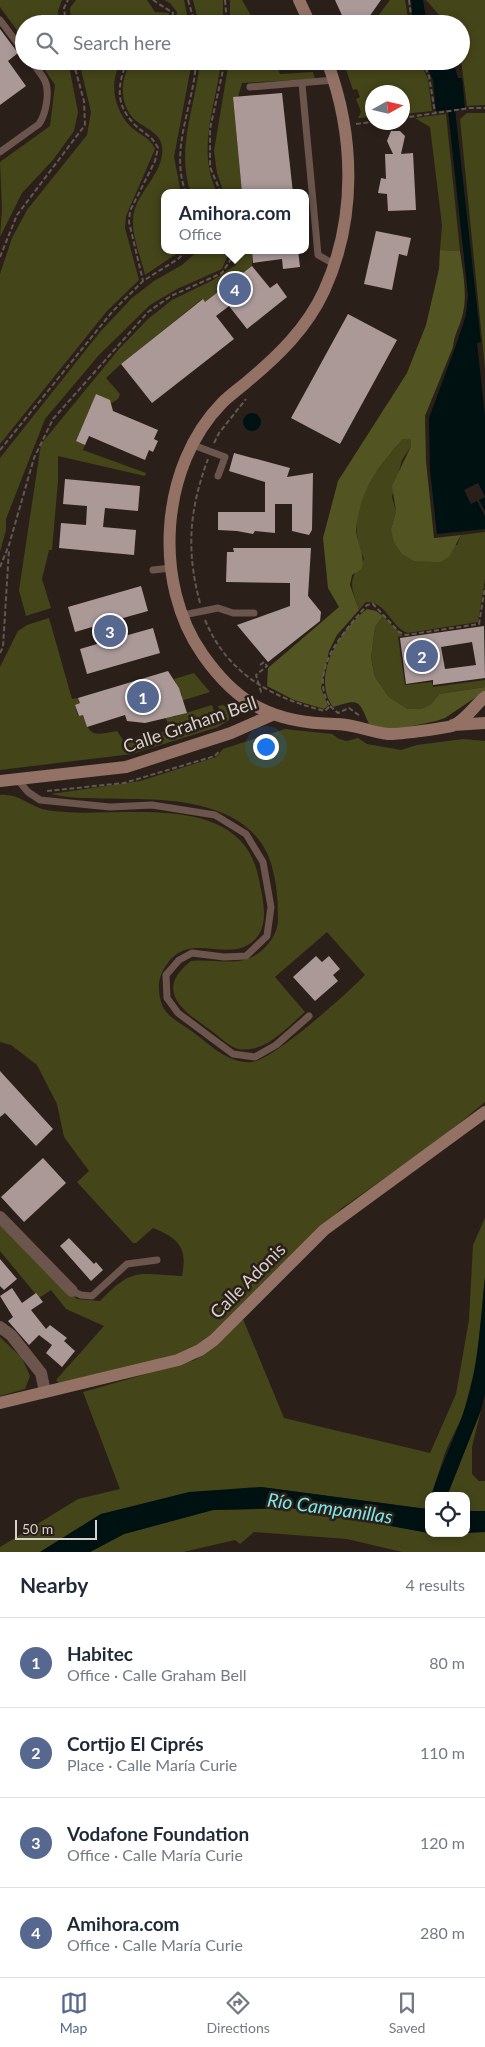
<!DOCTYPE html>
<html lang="en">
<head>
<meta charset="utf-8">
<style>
	body { margin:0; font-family:Lato,sans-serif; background:#f6f6f7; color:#1f2937 }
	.controls { position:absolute; right:15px; bottom:15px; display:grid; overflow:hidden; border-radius:10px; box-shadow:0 2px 8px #0003 }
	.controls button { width:45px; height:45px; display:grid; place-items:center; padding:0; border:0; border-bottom:1px solid #e0e1e3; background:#fff; color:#1f2937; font:25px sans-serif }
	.compass { position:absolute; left:365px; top:85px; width:45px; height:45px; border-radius:50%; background:#fff; box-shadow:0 2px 8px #0003; rotate:82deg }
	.scale { position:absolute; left:15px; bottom:12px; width:82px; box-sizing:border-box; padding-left:5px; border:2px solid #d8d0cb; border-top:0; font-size:14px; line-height:18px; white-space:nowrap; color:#d8d0cb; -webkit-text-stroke:4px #2b2019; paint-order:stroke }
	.you { position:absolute; left:265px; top:746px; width:18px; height:18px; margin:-12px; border:4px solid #fff; border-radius:50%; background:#1a73e8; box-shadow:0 0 0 8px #1a73e833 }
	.badge { display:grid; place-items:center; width:32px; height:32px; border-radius:50%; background:#566890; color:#fff; font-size:16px; font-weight:700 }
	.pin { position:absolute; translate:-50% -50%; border:2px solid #fff; box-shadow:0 1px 5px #0006 }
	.popup { position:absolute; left:161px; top:189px; width:148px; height:65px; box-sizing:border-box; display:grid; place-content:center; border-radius:10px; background:#fff; filter:drop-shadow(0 1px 4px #0005); font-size:16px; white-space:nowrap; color:#747a83 }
	.popup b { font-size:19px; color:#1f2937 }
	.popup::after { content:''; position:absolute; left:50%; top:100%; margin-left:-10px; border:10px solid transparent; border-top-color:#fff }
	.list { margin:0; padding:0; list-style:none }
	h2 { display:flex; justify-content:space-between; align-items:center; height:65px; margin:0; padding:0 20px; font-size:21px }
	h2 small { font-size:16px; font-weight:400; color:#747a83 }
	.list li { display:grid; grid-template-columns:32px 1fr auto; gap:15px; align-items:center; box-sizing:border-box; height:90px; padding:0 20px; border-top:1px solid #e0e1e3 }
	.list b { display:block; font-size:19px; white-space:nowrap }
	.list p { margin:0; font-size:16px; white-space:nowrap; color:#747a83 }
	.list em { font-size:16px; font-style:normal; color:#747a83 }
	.icon { flex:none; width:28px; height:28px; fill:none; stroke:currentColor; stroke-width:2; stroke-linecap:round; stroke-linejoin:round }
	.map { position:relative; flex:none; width:485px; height:1552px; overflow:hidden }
	.search { position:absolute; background:#fff; box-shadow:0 2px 8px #0003; left:15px; right:15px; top:15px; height:55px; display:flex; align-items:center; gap:12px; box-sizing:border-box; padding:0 18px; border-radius:28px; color:#747a83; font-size:19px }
	.sheet { height:425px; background:#fff }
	nav { display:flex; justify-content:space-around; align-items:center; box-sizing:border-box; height:70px; border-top:1px solid #e0e1e3; background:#fff; font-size:14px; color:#747a83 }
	nav a { display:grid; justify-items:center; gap:2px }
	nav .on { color:#566890 }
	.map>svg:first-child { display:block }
	.green { fill:#444519 }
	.forest { fill:#525422 }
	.water { fill:#001112 }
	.building { fill:#ab9998; fill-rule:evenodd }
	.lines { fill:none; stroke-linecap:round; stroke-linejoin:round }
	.path { stroke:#625851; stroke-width:2; stroke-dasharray:5 2.5; stroke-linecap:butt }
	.lane { stroke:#6b554d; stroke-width:7 }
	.street { stroke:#6b554d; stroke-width:12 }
	.secondary { stroke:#937165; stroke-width:12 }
	.labels { text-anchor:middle; stroke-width:5; stroke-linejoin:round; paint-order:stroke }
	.street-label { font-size:18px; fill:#d8d0cb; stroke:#2b2019 }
	.water-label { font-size:19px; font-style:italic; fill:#7ae7e9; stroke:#2b2019 }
</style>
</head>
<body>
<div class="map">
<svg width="485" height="1552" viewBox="0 0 485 1552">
	<rect width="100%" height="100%" fill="#2b2019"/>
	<!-- green -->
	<path class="green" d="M 0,0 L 62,0 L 58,11 L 60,24 L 24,24 L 24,40 L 0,7 Z
		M 76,0 L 147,0 L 155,12 L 169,13 L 166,24 L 71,24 L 70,8 Z
		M 164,0 L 184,0 L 189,24 L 175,24 L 177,12 L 170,3 Z
		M 193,0 L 223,0 L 223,24 L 199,24 Z
		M 230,0 L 242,0 L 256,24 L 230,24 Z
		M 390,0 L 405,0 L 409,24 L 372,24 Z
		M 426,0 L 485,0 L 485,105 L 467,106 L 461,60 L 461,24 L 447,24 Z
		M 39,61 L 68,61 L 78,112 L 74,131 L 53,160 L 22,193 L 0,237 L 2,208 L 0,162 L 50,126 L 55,85 Z
		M 79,61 L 122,61 C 108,81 114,109 130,126 C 139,135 150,137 155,149 L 126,216 L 125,228 L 139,280 L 107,311 L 0,444 L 0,274 L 12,238 L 27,210 L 87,135 L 91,112 Z
		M 133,61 L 192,61 L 174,157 L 181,193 L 165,193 L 165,250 L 182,250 L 145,275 C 141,258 132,236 133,219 C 134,193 166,173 162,146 C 160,133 144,127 135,120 C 119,105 119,77 133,61 Z
		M 200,61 L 221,61 C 216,107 196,148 217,193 L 191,193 C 175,149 196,105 200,61 Z
		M 229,61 L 275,61 L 280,74 L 313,72 L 315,79 L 242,83 L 238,97 L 233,98 L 242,193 L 224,193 L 217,173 L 214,151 Z
		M 343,61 L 419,61 L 428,79 L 432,111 L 403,114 L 402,92 L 372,92 L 372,117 L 358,118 L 361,112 L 356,99 L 360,97 L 357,89 L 353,90 Z
		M 467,113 L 485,113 L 485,369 L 460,119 Z
		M 446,114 L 460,251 L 440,250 L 442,225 L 430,127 L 415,118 Z
		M 199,250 L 230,250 L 222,269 L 177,289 L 150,305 L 99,355 L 45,419 L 6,519 L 6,530 L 0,552 L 0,458 L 100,332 L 132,298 L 154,281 L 182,265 Z
		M 237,250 L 252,250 L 252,266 L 205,303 L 202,299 L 121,364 L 106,378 L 120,394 L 118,399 L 112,403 L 96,394 L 76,441 L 85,445 L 83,450 L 146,473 L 145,476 L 58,456 L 58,481 L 52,550 L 49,550 L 42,579 L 51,608 L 26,616 L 19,590 L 41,444 L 119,349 L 148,319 L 172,300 L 213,280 L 236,265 Z
		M 407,438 L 411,439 L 411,446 L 402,460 L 392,497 L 396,511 L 391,529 L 457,545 L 461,535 L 485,532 L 485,579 L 478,622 L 408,633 C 390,627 388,602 366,602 L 359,610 C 350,584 348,581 364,559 C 342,510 373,474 403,439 Z
		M 383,616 L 403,636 L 398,637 L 405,685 L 432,682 L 433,687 L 485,680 L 485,687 L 439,694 L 431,704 L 421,709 L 408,709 L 389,697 L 375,677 L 371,658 L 375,627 Z
		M 49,618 L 72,699 L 78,698 L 80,703 L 75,705 L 78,716 L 83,715 C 90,738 95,735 117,731 L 123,740 L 166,731 L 168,724 L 165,717 L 172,715 L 173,717 L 212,705 L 217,719 L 222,717 L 218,706 L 223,705 L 230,709 L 229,720 L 218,727 L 132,754 L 0,770 L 0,667 L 18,631 L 27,625 Z
		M 194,673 L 210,692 L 181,701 L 182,695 L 174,679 Z
		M 285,729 L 332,734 L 339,739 L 347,741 L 358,738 L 367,744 L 401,750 L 417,745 L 463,739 L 485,741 L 485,1102 L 439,1140 L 342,1208 L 200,1346 L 174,1356 L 59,1383 L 56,1380 L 104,1326 L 66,1309 L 51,1290 L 39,1298 L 0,1251 L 0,1220 L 77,1299 L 100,1301 C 133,1267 137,1274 182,1276 C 188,1247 178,1238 153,1228 L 136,1243 L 133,1243 L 77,1182 L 89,1171 L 64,1137 L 57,1104 L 37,1065 L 11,1045 L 0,1042 L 0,795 C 17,793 27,804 42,809 C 49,811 57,811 64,812 C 128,817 244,791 259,880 C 263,900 271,928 251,943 C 226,961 193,934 170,960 C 165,966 160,975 159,983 C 158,1013 171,1017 193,1032 C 210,1045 229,1064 252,1062 C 273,1060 348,993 365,975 L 327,932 L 275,977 L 305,1012 C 291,1024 275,1042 256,1048 C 252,1049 242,1050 238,1049 C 228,1046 218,1035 209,1029 C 182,1010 154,990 191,961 C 221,958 245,971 268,944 C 274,937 278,928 278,920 C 278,903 277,886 273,871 C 259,806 184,799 130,799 C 103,798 77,800 51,794 L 140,781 L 216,757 L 223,749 Z
		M 485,1218 L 485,1277 L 477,1360 L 463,1415 L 446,1450 L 431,1496 L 429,1496 L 427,1509 L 261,1487 L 101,1514 L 40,1552 L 0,1552 L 0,1547 L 78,1499 L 120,1489 L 83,1392 L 195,1360 L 220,1341 L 243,1319 L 284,1418 L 430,1453 L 456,1394 L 469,1320 L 473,1245 Z
		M 0,1337 L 22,1358 L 30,1376 L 25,1389 L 0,1396 Z
		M 481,1410 L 472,1447 L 472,1474 L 479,1481 L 485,1481 L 485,1511 L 466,1511 L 466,1496 L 447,1496 Z
		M 292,1508 L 429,1533 L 485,1532 L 485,1552 L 402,1552 L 347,1539 L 254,1532 L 240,1544 L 235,1540 L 183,1552 L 90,1552 L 124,1534 L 213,1510 Z"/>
	<!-- forest -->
	<path class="forest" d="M 440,250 L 460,251 C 463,273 468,296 462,317 C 459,328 454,335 453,347 L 425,416 L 426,461 L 434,538 L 461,535 L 449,557 L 440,562 L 414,561 L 402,554 L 394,542 L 391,529 L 396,511 L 392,486 L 411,446 L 411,439 L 403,439 C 383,462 366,481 359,512 C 358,518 356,525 356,531 C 358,545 365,555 362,569 L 352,575 L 350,585 L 359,610 L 337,635 L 329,651 L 321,688 L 328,706 L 324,709 L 294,700 L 267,686 L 268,668 L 339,607 L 328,588 L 323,538 L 338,481 L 407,373 L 426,325 L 439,269 Z
		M 367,609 L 376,611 L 383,616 L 375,627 L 371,658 L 375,677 L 389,697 L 408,709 L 421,709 L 431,704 L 439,694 L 485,687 L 485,691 L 445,718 L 436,721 L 399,729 L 388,729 L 369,724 C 358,699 360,699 333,707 C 310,676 341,629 367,609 Z"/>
	<!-- water -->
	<path class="water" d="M 411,0 L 423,0 L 426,18 L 431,24 L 413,24 Z
		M 424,61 L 453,61 L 458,78 L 462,78 L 465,108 L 455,109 L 481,342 L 477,343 L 485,416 L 485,511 L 479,500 L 485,497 L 478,483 L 464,490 L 471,504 L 477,501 L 485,516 L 485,529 L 437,534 L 430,470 L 429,418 L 456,345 L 466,315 L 468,295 L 448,110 L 436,111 L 433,80 Z
		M243 422a9 9 0 1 1 18 0a9 9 0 1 1-18 0Z
		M 485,1277 L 485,1394 L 481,1410 L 447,1496 L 431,1496 C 442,1460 461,1427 470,1391 C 479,1354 481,1315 485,1277 Z
		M 261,1487 L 427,1509 L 429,1504 L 429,1533 L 292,1508 L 213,1510 L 124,1534 L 90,1552 L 40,1552 L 101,1514 L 189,1492 Z
		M 466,1511 L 485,1511 L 485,1532 L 466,1533 Z"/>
	<!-- building -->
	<path class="building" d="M 335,0 L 381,0 L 364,24 L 346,24 Z
		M 0,29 L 18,53 L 8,61 L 26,86 L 0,105 Z
		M 282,93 L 293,193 L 242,193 L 233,97 Z
		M 391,131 L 400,131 L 405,136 L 401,154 L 413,153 L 416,210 L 388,211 L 387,194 L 378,193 L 381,178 L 386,179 L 385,154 L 393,154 L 387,141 Z
		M 376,231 L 411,238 L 407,256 L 399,254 L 392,290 L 364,284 Z
		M 252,250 L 298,250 L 300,267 L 283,269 L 282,259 L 253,263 Z
		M 252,266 L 270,288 L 277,283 L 287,297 L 247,329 L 229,306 L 216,316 L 234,339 L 152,403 L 121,364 L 203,299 L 205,302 Z
		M 348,314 L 397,340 L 340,444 L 291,418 Z
		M 96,394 L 110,400 L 113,411 L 158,430 L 154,439 L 158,441 L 153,452 L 149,450 L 145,460 L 89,436 L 85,445 L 76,441 Z
		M 234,453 L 290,468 L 287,477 L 313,473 L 312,530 L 309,535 L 292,531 L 292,504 L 275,504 L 275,533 L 255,531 L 253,534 L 237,531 L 218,530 L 218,512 L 265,512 L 265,482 L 229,471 Z
		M 65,479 L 140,486 L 138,511 L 105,508 L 103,527 L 136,530 L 134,555 L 59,548 L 61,523 L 86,525 L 87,506 L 63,504 Z
		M 233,548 L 311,548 L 308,596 L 321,612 L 320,621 L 268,662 L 237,625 L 290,606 L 290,583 L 226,582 L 227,552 L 234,552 Z
		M 141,586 L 148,611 L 116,620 L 121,637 L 153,628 L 160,653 L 87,674 L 80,649 L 104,642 L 99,625 L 75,632 L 68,607 Z
		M 484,626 L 485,678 L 433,685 L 433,680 L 406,684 L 400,638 ZM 472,642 L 476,665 L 445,669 L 441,647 Z
		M 168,671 L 179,688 L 187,713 L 145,723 L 127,721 L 125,715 L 87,727 L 83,715 L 79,716 L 75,705 L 80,703 L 78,698 Z
		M 316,956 L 322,962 L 329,956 L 340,969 L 333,975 L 338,981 L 315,1001 L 293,977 Z
		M 0,1071 L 53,1129 L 36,1146 L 5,1113 L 0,1117 Z
		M 43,1158 L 66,1183 L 24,1222 L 1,1197 Z
		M 69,1238 L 94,1264 L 96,1262 L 103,1270 L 91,1281 L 60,1246 Z
		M 0,1259 L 17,1279 L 4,1290 L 0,1286 Z
		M 12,1288 L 22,1303 L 36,1293 L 43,1302 L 31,1310 L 46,1329 L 50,1325 L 67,1338 L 64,1341 L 75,1351 L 62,1367 L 46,1353 L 52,1345 L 39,1335 L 29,1345 L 8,1321 L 13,1317 L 0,1296 Z"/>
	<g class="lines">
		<!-- path -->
		<path class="path" d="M 153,0 L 173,13 L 171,24
			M 188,0 L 195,24
			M 225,0 L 227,24
			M 409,0 L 412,24
			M 66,24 L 64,8 L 68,0
			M 127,61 C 117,87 115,105 136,126 C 145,134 153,137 158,148 L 155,161 L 130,211 L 129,222 L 143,281
			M 422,61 L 429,76 L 435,113
			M 402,118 L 470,108 L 485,108
			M 356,124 L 372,122
			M 186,193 C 169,149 194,106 196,61
			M 221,193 L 210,167 L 210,129 L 225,61
			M 0,257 L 17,215 L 85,125 L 84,101 L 73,61
			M 214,443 L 219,433 L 246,399
			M 0,450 L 112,312 L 143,281 L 178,259 L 187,250
			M 0,567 L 9,545 L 34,458 L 53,419 L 148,312 L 171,296 L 222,273 L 231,259 L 232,250
			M 200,603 C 186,551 189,510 208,459
			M 205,620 C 227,673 271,698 325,711 L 330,706 C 307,670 345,631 367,605 L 373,604 L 399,632 L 406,635 L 479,624 L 485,587
			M 0,653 L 3,647 L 9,549
			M 260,665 L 264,662 L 267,666 L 256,675 L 262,695
			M 330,706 L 338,713 L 349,708 L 360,716
			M 47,791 L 124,783 L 215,756 L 220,750"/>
		<!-- lane -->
		<path class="lane" d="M 0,20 L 24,52
			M 302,84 L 318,255 L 334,264
			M 250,87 L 334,80
			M 0,152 L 39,124 C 46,114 50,92 45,81 C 42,74 35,67 31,61
			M 193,445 L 225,457 L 218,476
			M 153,570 L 171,568
			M 183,615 L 218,608 L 233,613 L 254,613
			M 17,779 L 28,792 L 40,800 L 110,807 L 152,805 L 215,815 L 246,834 L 263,862 L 271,907 L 267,936 L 246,956 L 224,957 L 192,953 L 179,960 L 166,975 L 167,998 L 178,1013 L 233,1054 L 255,1057 L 276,1045 L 309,1016
			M 72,1291 L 81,1295 L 92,1296 L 127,1264 L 157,1260"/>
		<!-- street -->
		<path class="street" d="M 0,1217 L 72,1291
			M 0,1327 L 11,1335 L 41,1373 L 45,1392"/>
		<!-- secondary -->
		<path class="secondary" d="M 299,0 L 310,24
			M 327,61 C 355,135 357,219 324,291 C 307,328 278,356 248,381 C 240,388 230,395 222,403 C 160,466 152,583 203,655 C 238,705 274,723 335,724 C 354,724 370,732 388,734 C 396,735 444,728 452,726 C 464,722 475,705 485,697
			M 453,725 L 485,723
			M 0,781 L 126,767 L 231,733 L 272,715
			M 0,1403 L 178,1360 L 200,1350 L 214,1340 L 324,1230 L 485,1112"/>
	</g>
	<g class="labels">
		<!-- street labels -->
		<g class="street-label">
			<text transform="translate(190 725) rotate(-19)" y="6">Calle Graham Bell</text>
			<text transform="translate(248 1281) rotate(-45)" y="6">Calle Adonis</text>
		</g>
		<!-- water labels -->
		<g class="water-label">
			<text transform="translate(330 1508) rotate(8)" y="7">Río Campanillas</text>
		</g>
	</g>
</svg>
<div class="controls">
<button><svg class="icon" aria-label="locate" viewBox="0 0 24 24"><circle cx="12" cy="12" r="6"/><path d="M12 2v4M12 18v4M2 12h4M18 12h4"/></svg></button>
</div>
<svg class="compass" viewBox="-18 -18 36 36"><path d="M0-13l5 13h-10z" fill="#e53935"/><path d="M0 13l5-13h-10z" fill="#747a83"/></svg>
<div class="scale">50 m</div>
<div class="you"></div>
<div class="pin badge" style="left:143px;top:697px">1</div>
<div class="pin badge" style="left:422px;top:656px">2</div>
<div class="pin badge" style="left:110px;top:631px">3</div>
<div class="pin badge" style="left:235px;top:289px">4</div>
<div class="popup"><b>Amihora.com</b>Office</div>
<div class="search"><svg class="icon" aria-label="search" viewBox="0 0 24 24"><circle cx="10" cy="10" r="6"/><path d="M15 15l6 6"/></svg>Search here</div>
</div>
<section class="sheet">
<h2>Nearby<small>4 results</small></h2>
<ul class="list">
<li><span class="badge">1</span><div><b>Habitec</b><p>Office · Calle Graham Bell</p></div><em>80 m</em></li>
<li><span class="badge">2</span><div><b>Cortijo El Ciprés</b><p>Place · Calle María Curie</p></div><em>110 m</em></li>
<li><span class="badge">3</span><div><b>Vodafone Foundation</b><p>Office · Calle María Curie</p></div><em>120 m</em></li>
<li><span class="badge">4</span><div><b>Amihora.com</b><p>Office · Calle María Curie</p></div><em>280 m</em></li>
</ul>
</section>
<nav>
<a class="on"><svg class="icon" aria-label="map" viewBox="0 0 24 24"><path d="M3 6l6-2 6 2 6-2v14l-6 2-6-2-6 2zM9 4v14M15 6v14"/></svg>Map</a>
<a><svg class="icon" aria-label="directions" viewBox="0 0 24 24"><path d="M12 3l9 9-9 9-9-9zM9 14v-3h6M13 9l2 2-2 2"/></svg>Directions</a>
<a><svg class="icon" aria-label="saved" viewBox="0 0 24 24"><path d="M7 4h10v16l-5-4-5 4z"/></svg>Saved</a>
</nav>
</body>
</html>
